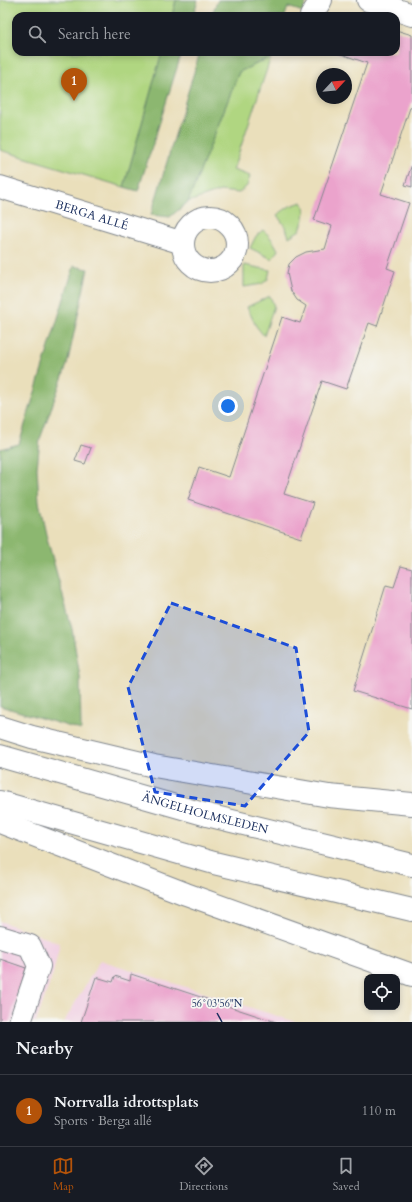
<!DOCTYPE html>
<html lang="en">
<head>
<meta charset="utf-8">
<style>
	body { margin:0; font-family:Cardo,serif; background:#20242c; color:#f1f3f6 }
	.controls { position:absolute; right:12px; bottom:12px; display:grid; overflow:hidden; border-radius:8px; box-shadow:0 2px 6px #0003 }
	.controls button { width:36px; height:36px; display:grid; place-items:center; padding:0; border:0; border-bottom:1px solid #363941; background:#171b24; color:#f1f3f6; font:20px sans-serif }
	.compass { position:absolute; left:316px; top:68px; width:36px; height:36px; border-radius:50%; background:#171b24; box-shadow:0 2px 6px #0003; rotate:64deg }
	.you { position:absolute; left:228px; top:406px; width:14px; height:14px; margin:-10px; border:3px solid #fff; border-radius:50%; background:#1a73e8; box-shadow:0 0 0 6px #1a73e833 }
	.badge { display:grid; place-items:center; width:26px; height:26px; border-radius:50%; background:#b45309; color:#fff; font-size:13px; font-weight:700 }
	.pin { position:absolute; translate:-50% -33px; filter:drop-shadow(0 1px 2px #0008) }
	.pin::after { content:''; position:absolute; top:21px; width:14px; height:12px; background:inherit; clip-path:polygon(0 0,100% 0,50% 100%) }
	.list { margin:0; padding:0; list-style:none }
	h2 { display:flex; justify-content:space-between; align-items:center; height:52px; margin:0; padding:0 16px; font-size:17px }
	h2 small { font-size:13px; font-weight:400; color:#9ea1a6 }
	.list li { display:grid; grid-template-columns:26px 1fr auto; gap:12px; align-items:center; box-sizing:border-box; height:72px; padding:0 16px; border-top:1px solid #363941 }
	.list b { display:block; font-size:15px; white-space:nowrap }
	.list p { margin:0; font-size:13px; white-space:nowrap; color:#9ea1a6 }
	.list em { font-size:13px; font-style:normal; color:#9ea1a6 }
	.icon { flex:none; width:22px; height:22px; fill:none; stroke:currentColor; stroke-width:2; stroke-linecap:round; stroke-linejoin:round }
	.map { position:relative; flex:none; width:412px; height:1022px; overflow:hidden }
	.search { position:absolute; background:#171b24; box-shadow:0 2px 6px #0003; left:12px; right:12px; top:12px; height:44px; display:flex; align-items:center; gap:10px; box-sizing:border-box; padding:0 14px; border-radius:12px; color:#9ea1a6; font-size:15px }
	.sheet { height:124px; background:#171b24 }
	nav { display:flex; justify-content:space-around; align-items:center; box-sizing:border-box; height:56px; border-top:1px solid #363941; background:#171b24; font-size:11px; color:#9ea1a6 }
	nav a { display:grid; justify-items:center; gap:2px }
	nav .on { color:#b45309 }
	.map>svg:first-child { display:block }
	.built { fill:#f1d0e3 }
	.green { fill:#b0d681; stroke:#668270 }
	.forest { fill:#8cb76f; stroke:#547366 }
	.building { fill:#eba3cc }
	.lines { fill:none; stroke-linecap:round; stroke-linejoin:round }
	.minor-casing { stroke:#82878c; stroke-width:24 }
	.highway-casing { stroke:#82878c; stroke-width:24 }
	.minor { stroke:#fff; stroke-width:22 }
	.highway { stroke:#fff; stroke-width:22 }
	.marked { fill:#1d4ed8; fill-opacity:0.2; stroke:#1d4ed8; stroke-width:3; stroke-dasharray:8 5; stroke-linejoin:round }
	.ticks { fill:none; stroke:#1b2f5e; stroke-width:1.5 }
	.labels { text-anchor:middle; stroke-width:3.5; stroke-linejoin:round; paint-order:stroke }
	.street-label { font-size:12px; fill:#1b2f5e; stroke:#f6f6f2 }
	.ticks-label { font-size:10px; text-anchor:middle; fill:#1b2f5e; stroke:#f6f6f2; stroke-width:3.5; stroke-linejoin:round; paint-order:stroke }
</style>
</head>
<body>
<div class="map">
<svg width="412" height="1022" viewBox="0 0 412 1022">
	<rect width="100%" height="100%" fill="#f6f6f2"/>
	<filter id="ink" filterUnits="userSpaceOnUse"><feTurbulence type="fractalNoise" baseFrequency=".025" numOctaves="2"/><feDisplacementMap in="SourceGraphic" scale="8" xChannelSelector="R" yChannelSelector="G"/><feConvolveMatrix kernelMatrix="1 2 1 2 8 2 1 2 1" color-interpolation-filters="sRGB"/></filter>
	<filter id="wash" filterUnits="userSpaceOnUse"><feTurbulence type="fractalNoise" baseFrequency=".012" numOctaves="4" result="noise"/><feDisplacementMap in="SourceGraphic" scale="16" xChannelSelector="R" yChannelSelector="G"/><feGaussianBlur stdDeviation="0.9" result="paint"/><feColorMatrix in="noise" values="0 0 0 0 0 0 0 0 0 0 0 0 0 0 0 0 0 1.4 0 .05"/><feComposite in="paint" operator="in"/></filter>
	<g filter="url(#wash)">
		<rect width="100%" height="100%" fill="#eadfbb"/>
		<!-- built -->
		<path class="built" d="M 0,921 L 60,943 L 53,974 L 36,1022 L 0,1022 Z
			M 100,960 L 296,1022 L 64,1022 Z"/>
		<!-- green -->
		<path class="green" d="M 0,0 L 176,0 L 172,16 L 16,16 L 16,52 L 162,52 L 124,187 L 0,150 Z
			M 271,57 L 233,170 L 250,176 L 247,186 L 239,193 L 220,191 L 188,202 L 239,72 Z
			M 302,202 C 308,211 303,221 300,230 L 289,237 L 286,228 L 277,215 L 290,206 Z
			M 263,230 C 270,236 274,242 278,250 L 272,259 L 250,248 L 256,236 Z
			M 244,265 L 270,270 L 268,279 L 262,284 L 244,287 Z
			M 270,296 L 274,306 L 264,336 L 256,326 L 247,307 Z"/>
		<!-- forest -->
		<path class="forest" d="M 176,0 L 198,0 L 193,16 L 172,16 Z
			M 218,0 L 307,0 L 303,12 L 288,7 L 285,16 L 211,16 Z
			M 162,52 L 182,52 L 138,191 L 124,187 Z
			M 200,52 L 273,52 L 271,57 L 239,72 L 188,202 L 170,217 L 151,215 Z
			M 74,266 L 88,269 L 67,365 L 40,439 L 37,468 L 39,502 L 47,538 L 72,629 L 80,677 L 81,730 L 0,706 L 0,449 L 19,444 Z"/>
		<g id="blocks">
			<!-- building -->
			<path class="building" d="M 396,30 L 412,35 L 412,102 L 381,194 L 409,203 L 387,268 L 395,271 L 377,326 L 369,323 L 346,389 L 322,381 L 284,494 L 313,503 L 301,538 L 188,500 L 199,467 L 229,477 L 282,317 L 300,323 L 306,306 L 297,300 L 291,291 L 287,273 L 289,264 L 296,257 L 306,252 L 325,249 L 332,226 L 314,220 L 367,63 L 335,52 L 396,52 Z
				M 412,164 L 412,187 L 405,185 Z
				M 81,445 L 91,448 L 85,464 L 75,461 Z
				M 401,566 L 412,569 L 412,709 L 353,691 L 386,585 L 394,587 Z
				M 0,959 L 26,968 L 9,1022 L 0,1022 Z
				M 131,974 L 276,1022 L 81,1022 L 96,977 L 113,982 L 115,976 L 130,981 Z"/>
		</g>
	</g>
	<g filter="url(#ink)">
		<use href="#blocks" fill-opacity="0" stroke="#82878c" stroke-width="1"/>
		<g class="lines">
			<!-- minor casing -->
			<g class="minor-casing">
				<g id="minor">
					<path d="M 368,0 L 412,15"/>
					<path d="M 311,16 L 321,0"/>
					<path id="s1" d="M 0,187 L 183,243"/>
					<circle cx="210" cy="244" r="27"/>
					<path d="M 0,937 L 30,946 L 39,966 L 20,1022"/>
				</g>
			</g>
			<!-- highway casing -->
			<g class="highway-casing">
				<g id="highway">
					<path d="M 0,727 L 32,737 L 154,766 L 329,796 L 412,804"/>
					<path id="s2" d="M 0,756 L 207,815 L 412,865"/>
					<path d="M 0,802 L 214,863 L 412,910"/>
					<path d="M 0,822 L 186,894 L 412,975"/>
				</g>
			</g>
			<!-- minor -->
			<use href="#minor" class="minor"/>
			<!-- highway -->
			<use href="#highway" class="highway"/>
		</g>
	</g>
	<!-- marked area -->
	<path class="marked" d="M 171,603 L 296,648 L 309,732 L 245,806 L 155,792 L 128,687 Z"/>
	<!-- ticks -->
	<path class="ticks" d="M 217,1013 L 222,1022"/>
	<g class="labels">
		<!-- street labels -->
		<g class="street-label">
			<text dy="4" stroke="none"><textPath href="#s1" startOffset="96">BERGA ALLÉ</textPath></text>
			<text dy="4" stroke="none"><textPath href="#s2" startOffset="213">ÄNGELHOLMSLEDEN</textPath></text>
		</g>
	</g>
	<g class="ticks-label">
		<text x="217" y="1007">56°03'56"N</text>
	</g>
</svg>
<div class="controls">
<button><svg class="icon" aria-label="locate" viewBox="0 0 24 24"><circle cx="12" cy="12" r="6"/><path d="M12 2v4M12 18v4M2 12h4M18 12h4"/></svg></button>
</div>
<svg class="compass" viewBox="-18 -18 36 36"><path d="M0-13l5 13h-10z" fill="#e53935"/><path d="M0 13l5-13h-10z" fill="#9ea1a6"/></svg>
<div class="you"></div>
<div class="pin badge" style="left:74px;top:101px">1</div>
<div class="search"><svg class="icon" aria-label="search" viewBox="0 0 24 24"><circle cx="10" cy="10" r="6"/><path d="M15 15l6 6"/></svg>Search here</div>
</div>
<section class="sheet">
<h2>Nearby<small></small></h2>
<ul class="list">
<li><span class="badge">1</span><div><b>Norrvalla idrottsplats</b><p>Sports · Berga allé</p></div><em>110 m</em></li>
</ul>
</section>
<nav>
<a class="on"><svg class="icon" aria-label="map" viewBox="0 0 24 24"><path d="M3 6l6-2 6 2 6-2v14l-6 2-6-2-6 2zM9 4v14M15 6v14"/></svg>Map</a>
<a><svg class="icon" aria-label="directions" viewBox="0 0 24 24"><path d="M12 3l9 9-9 9-9-9zM9 14v-3h6M13 9l2 2-2 2"/></svg>Directions</a>
<a><svg class="icon" aria-label="saved" viewBox="0 0 24 24"><path d="M7 4h10v16l-5-4-5 4z"/></svg>Saved</a>
</nav>
</body>
</html>
